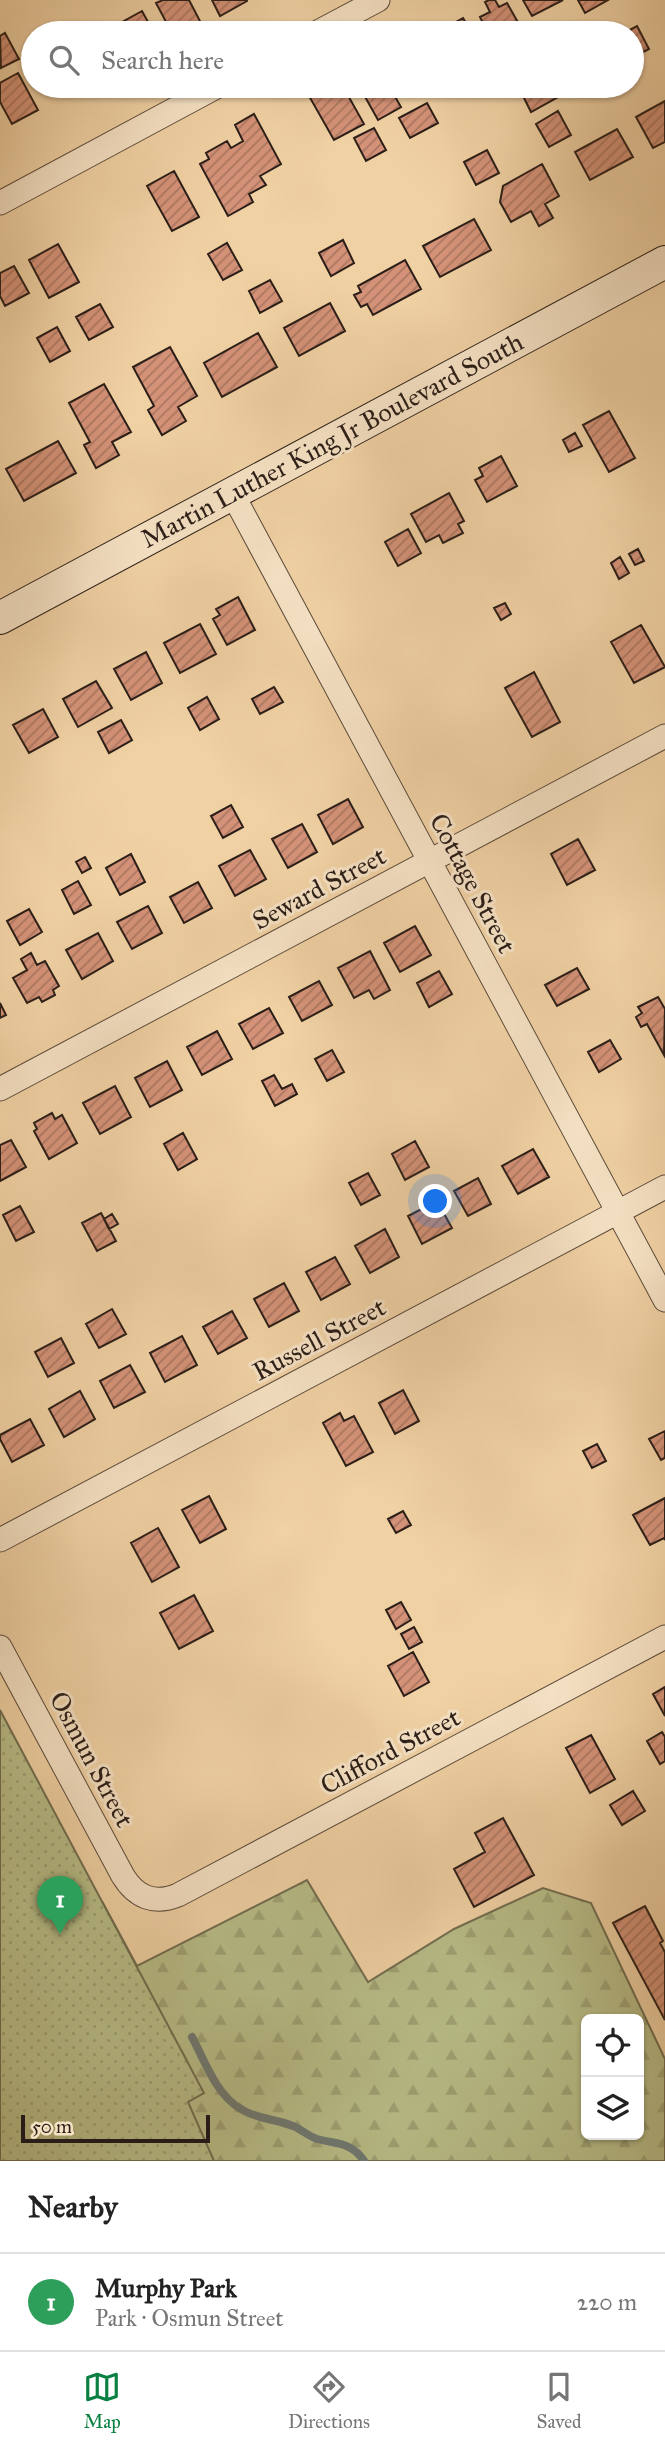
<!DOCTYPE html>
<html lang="en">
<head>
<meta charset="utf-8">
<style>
	body { margin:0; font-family:"IM FELL Great Primer",serif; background:#f6f6f6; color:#222 }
	.controls { position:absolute; right:21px; bottom:21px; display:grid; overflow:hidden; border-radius:10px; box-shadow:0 2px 5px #0004 }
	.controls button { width:63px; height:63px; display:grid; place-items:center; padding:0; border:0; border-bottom:2px solid #e0e0e0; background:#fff; color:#222; font:35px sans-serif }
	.scale { position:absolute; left:21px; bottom:18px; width:189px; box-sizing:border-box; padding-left:7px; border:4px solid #2b1e18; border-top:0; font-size:19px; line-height:24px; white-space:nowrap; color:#2b1e18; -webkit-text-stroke:5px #f5e1c4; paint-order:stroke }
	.you { position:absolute; left:436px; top:1202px; width:24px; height:24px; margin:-18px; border:5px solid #fff; border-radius:50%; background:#1a73e8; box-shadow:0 0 0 10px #1a73e833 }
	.badge { display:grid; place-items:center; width:46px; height:46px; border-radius:50%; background:#0b8043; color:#fff; font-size:23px; font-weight:700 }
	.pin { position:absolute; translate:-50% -58px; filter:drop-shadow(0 2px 4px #0008) }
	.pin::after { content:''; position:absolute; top:37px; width:24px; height:21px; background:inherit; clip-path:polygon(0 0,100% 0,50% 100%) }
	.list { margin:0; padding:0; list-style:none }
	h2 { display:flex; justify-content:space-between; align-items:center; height:91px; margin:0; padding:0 28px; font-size:30px }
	h2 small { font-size:23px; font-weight:400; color:#767676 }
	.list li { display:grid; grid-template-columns:46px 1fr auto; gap:21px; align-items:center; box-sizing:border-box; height:98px; padding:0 28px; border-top:2px solid #e0e0e0 }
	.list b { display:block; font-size:26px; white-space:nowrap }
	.list p { margin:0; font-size:23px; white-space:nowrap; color:#767676 }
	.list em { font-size:23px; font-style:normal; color:#767676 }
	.icon { flex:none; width:38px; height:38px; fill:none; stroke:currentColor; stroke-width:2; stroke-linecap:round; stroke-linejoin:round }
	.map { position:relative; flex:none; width:665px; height:2161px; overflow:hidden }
	.search { position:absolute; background:#fff; box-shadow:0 2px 5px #0004; left:21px; right:21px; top:21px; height:77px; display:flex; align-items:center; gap:18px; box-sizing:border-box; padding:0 24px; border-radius:38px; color:#767676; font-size:26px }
	.sheet { height:189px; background:#fff }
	nav { display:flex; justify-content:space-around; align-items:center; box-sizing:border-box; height:98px; border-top:2px solid #e0e0e0; background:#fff; font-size:19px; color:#767676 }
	nav a { display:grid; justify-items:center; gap:4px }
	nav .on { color:#0b8043 }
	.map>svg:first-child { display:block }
	.forest { fill:url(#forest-firs); stroke:#716d50; stroke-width:2; fill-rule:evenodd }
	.park { fill:url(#park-dots); stroke:#716d50; stroke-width:2 }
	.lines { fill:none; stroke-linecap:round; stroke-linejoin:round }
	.stream { stroke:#6f7972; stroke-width:8 }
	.building { fill:url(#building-hatch); stroke:#2b1e18; stroke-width:2 }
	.street-casing { stroke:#5c4b3b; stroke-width:25 }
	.secondary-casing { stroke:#2b1e18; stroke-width:34 }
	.street { stroke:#f5e1c4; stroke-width:23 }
	.secondary { stroke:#f5e1c4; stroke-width:32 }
	.labels { text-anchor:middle; stroke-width:6; stroke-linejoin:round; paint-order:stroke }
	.street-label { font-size:26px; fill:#2b1e18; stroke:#f5e1c4 }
</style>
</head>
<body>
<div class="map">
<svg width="665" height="2161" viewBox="0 0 665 2161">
	<defs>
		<pattern id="forest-firs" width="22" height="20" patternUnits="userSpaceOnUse" patternTransform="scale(1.75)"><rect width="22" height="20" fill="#b7bc87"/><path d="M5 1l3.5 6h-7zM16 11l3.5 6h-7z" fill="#9ea174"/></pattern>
		<pattern id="park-dots" width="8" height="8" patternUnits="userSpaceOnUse" patternTransform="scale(1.75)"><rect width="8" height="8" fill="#b7bc87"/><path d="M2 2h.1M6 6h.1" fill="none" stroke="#9ea174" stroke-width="1.8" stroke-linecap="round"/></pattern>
		<pattern id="building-hatch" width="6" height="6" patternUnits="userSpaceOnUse" patternTransform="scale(1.75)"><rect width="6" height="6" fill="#d49278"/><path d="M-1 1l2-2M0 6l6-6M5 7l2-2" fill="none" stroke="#ac7761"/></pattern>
	</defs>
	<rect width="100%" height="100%" fill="#f0d1a4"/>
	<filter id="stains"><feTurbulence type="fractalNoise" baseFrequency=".00286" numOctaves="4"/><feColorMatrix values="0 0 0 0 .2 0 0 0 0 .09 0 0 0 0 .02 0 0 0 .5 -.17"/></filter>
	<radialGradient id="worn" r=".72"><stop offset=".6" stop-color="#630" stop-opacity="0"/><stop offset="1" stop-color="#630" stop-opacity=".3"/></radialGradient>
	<!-- forest -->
	<path class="forest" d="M 307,1880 L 368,1982 L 454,1929 L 543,1888 L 591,1903 L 665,2059 L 665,2161 L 0,2161 L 103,1903 L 137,1966 ZM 586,2019 L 639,2019 L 639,2135 L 586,2135 Z"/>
	<!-- park -->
	<path class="park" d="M 0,1710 L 204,2093 L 188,2102 L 214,2161 L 0,2161 Z"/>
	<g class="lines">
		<!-- stream -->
		<path class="stream" d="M 192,2037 C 205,2061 216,2095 241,2109 C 256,2119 276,2119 293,2126 C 301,2129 308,2136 317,2139 C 336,2144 352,2142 364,2161"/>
	</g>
	<!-- building -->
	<path class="building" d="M 163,0 L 189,0 L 201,23 L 187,31 L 189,33 L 172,33 L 156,3 Z
		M 212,0 L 247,0 L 247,1 L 220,16 Z
		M 489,0 L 495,0 L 499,7 L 507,3 L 524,33 L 488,33 L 480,17 L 490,12 L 485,2 Z
		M 523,0 L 563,0 L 532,16 Z
		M 578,0 L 608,0 L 585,13 Z
		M 142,11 L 154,33 L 119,33 L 115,26 Z
		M 463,18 L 472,33 L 436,33 Z
		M 637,26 L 649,49 L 632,58 L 632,33 L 624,33 Z
		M 5,33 L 19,59 L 1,68 L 0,36 Z
		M 18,73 L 38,110 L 12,124 L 0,102 L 0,83 Z
		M 328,86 L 331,86 L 335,95 L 345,90 L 364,124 L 334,140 L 309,96 Z
		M 359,86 L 389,86 L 401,107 L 378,120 Z
		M 527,86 L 564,86 L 567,92 L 531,112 L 520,90 Z
		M 665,101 L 665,142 L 653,148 L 636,117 Z
		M 427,103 L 438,123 L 410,138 L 399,118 Z
		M 558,111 L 571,135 L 549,147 L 536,124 Z
		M 254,114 L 281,164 L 260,176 L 266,185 L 249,194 L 253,202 L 228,216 L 200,164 L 209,159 L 206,153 L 227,141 L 231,148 L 243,141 L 235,125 Z
		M 374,128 L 386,150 L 366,161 L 354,138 Z
		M 617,129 L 633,157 L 590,180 L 575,152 Z
		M 487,150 L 499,173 L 476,185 L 464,162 Z
		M 542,164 L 559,196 L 545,204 L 553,218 L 539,226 L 531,211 L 511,222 L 500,202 L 503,186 Z
		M 174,171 L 199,217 L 172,231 L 147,186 Z
		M 474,219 L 491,250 L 440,277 L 423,246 Z
		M 343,240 L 354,263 L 331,276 L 319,253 Z
		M 227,243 L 242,270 L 223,280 L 208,254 Z
		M 58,244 L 79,282 L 49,298 L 29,260 Z
		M 405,260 L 421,289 L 373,315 L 367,304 L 361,307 L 354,295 L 361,292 L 358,286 Z
		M 14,266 L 29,293 L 5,306 L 0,296 L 0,273 Z
		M 270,280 L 282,301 L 260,313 L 249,291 Z
		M 330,303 L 345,331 L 299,356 L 284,328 Z
		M 100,304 L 113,327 L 89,340 L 76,317 Z
		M 57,327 L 70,351 L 50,362 L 37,338 Z
		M 258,333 L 277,367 L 222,397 L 204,363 Z
		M 170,347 L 197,396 L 178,407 L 186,421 L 162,435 L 148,410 L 154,406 L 133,367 Z
		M 104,384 L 131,432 L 112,442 L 119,455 L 96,468 L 84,445 L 90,442 L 69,403 Z
		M 609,411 L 635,458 L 609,472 L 583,425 Z
		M 575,433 L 582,446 L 569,452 L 563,440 Z
		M 58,441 L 76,473 L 24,501 L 6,469 Z
		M 501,456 L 517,486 L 487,502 L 475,480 L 483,476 L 479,468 Z
		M 449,493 L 464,521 L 458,524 L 463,533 L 443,543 L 439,535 L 426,542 L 411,514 Z
		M 408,529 L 421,553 L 398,566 L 385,542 Z
		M 638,549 L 644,561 L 635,565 L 629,554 Z
		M 620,557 L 629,573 L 619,579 L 611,563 Z
		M 238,597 L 255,630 L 227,645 L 213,619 L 220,615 L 216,609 Z
		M 505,603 L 511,614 L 501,620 L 494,608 Z
		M 200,624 L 216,654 L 180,673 L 164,643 Z
		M 641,625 L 665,667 L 634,683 L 611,642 Z
		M 146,652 L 162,683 L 131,700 L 114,669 Z
		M 534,672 L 560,722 L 532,737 L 505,688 Z
		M 96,681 L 112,708 L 78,727 L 63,699 Z
		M 274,687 L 283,702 L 260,714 L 252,699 Z
		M 207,697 L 219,719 L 200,730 L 188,708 Z
		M 43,709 L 58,737 L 29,753 L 13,725 Z
		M 121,720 L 132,740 L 109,753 L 98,732 Z
		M 348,799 L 363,827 L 333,844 L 318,815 Z
		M 231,805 L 243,827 L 223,838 L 211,816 Z
		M 302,824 L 317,852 L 288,868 L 272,839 Z
		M 578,839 L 595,870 L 567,885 L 551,854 Z
		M 250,850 L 266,879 L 235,896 L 219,866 Z
		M 131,854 L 145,882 L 120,895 L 106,868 Z
		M 85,857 L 91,868 L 82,873 L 76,862 Z
		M 78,881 L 91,905 L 74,914 L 62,890 Z
		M 198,882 L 212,908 L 184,923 L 170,897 Z
		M 148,906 L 162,933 L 132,949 L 117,922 Z
		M 29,909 L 42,932 L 20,945 L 7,921 Z
		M 415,926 L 431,955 L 400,972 L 384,943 Z
		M 98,933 L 113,961 L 82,979 L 66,950 Z
		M 370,951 L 390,990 L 374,999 L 369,990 L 354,998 L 338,968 Z
		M 31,953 L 37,965 L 45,961 L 59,986 L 53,990 L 55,995 L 42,1002 L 39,997 L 27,1003 L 13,978 L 27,970 L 21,959 Z
		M 577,968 L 589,989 L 557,1006 L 545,985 Z
		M 439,971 L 452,994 L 429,1007 L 417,983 Z
		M 319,981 L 332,1005 L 302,1021 L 289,997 Z
		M 658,997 L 665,1009 L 664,1055 L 647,1024 L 641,1027 L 636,1017 L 642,1013 L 638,1007 Z
		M 0,1003 L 6,1015 L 0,1018 Z
		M 269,1008 L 283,1033 L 253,1049 L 239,1024 Z
		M 217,1031 L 232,1059 L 202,1075 L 187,1047 Z
		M 610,1040 L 621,1059 L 599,1072 L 588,1052 Z
		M 332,1050 L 344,1072 L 327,1081 L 315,1059 Z
		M 167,1061 L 182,1090 L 150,1107 L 135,1078 Z
		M 274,1075 L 282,1089 L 292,1084 L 297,1094 L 275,1106 L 262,1081 Z
		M 115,1086 L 131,1117 L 100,1134 L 83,1103 Z
		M 52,1113 L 55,1119 L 62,1115 L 77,1143 L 49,1159 L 34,1131 L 37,1129 L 34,1123 Z
		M 183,1133 L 197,1159 L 178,1170 L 164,1144 Z
		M 11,1140 L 26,1167 L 0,1181 L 0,1145 Z
		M 415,1141 L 429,1167 L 405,1180 L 392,1154 Z
		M 533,1149 L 549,1177 L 518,1194 L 502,1166 Z
		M 368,1173 L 380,1195 L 361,1205 L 349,1183 Z
		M 478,1178 L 491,1204 L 468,1216 L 454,1191 Z
		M 437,1201 L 452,1228 L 422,1244 L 408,1216 Z
		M 20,1206 L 34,1232 L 16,1241 L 3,1215 Z
		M 101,1213 L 116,1241 L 97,1251 L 82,1223 Z
		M 112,1214 L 118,1224 L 109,1229 L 104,1219 Z
		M 385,1229 L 399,1257 L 370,1273 L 355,1246 Z
		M 335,1257 L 350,1284 L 321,1300 L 306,1272 Z
		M 284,1283 L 299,1311 L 269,1327 L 254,1299 Z
		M 112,1309 L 126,1334 L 99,1348 L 86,1324 Z
		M 232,1311 L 247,1338 L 218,1354 L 203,1327 Z
		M 182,1336 L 197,1365 L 165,1382 L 150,1353 Z
		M 61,1338 L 74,1363 L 48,1377 L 35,1352 Z
		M 130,1365 L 145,1392 L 114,1408 L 100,1381 Z
		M 403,1390 L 419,1421 L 395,1434 L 379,1403 Z
		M 80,1391 L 95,1419 L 64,1437 L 49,1409 Z
		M 340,1413 L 344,1421 L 354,1416 L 373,1452 L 346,1466 L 323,1423 Z
		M 30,1419 L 44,1445 L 12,1462 L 0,1439 L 0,1435 Z
		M 665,1431 L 665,1458 L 661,1460 L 649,1439 Z
		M 597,1444 L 606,1461 L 592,1468 L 583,1451 Z
		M 209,1496 L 226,1529 L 200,1543 L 182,1510 Z
		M 665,1498 L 665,1540 L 664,1538 L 650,1545 L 633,1515 Z
		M 403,1511 L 411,1525 L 396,1533 L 388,1519 Z
		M 158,1528 L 179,1567 L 152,1582 L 131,1543 Z
		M 194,1595 L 213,1631 L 179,1649 L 160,1613 Z
		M 401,1602 L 411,1620 L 396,1629 L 386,1610 Z
		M 414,1627 L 422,1642 L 409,1649 L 401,1634 Z
		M 413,1652 L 429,1682 L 404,1696 L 388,1666 Z
		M 665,1687 L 665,1716 L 653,1694 Z
		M 662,1732 L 665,1737 L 665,1761 L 660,1764 L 647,1741 Z
		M 591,1735 L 615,1779 L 590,1793 L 566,1748 Z
		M 633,1791 L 645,1811 L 622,1825 L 610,1805 Z
		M 503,1818 L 534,1875 L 474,1907 L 454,1869 L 485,1852 L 475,1833 Z
		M 645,1906 L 663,1941 L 660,1943 L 665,1952 L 665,2020 L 613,1923 Z"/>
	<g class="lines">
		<!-- street casing -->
		<g class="street-casing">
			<path id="street" d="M 316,33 L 378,0
				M 0,203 L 218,86
				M 232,493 L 665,1300
				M 0,1089 L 665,736
				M 0,1540 L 665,1187
				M 0,1647 L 123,1876 C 136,1897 154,1905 178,1895 L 665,1637"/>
		</g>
		<!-- secondary casing -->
		<g class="secondary-casing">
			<path id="secondary" d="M 0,618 L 665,262"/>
		</g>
		<!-- street -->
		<use href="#street" class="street"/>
		<!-- secondary -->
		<use href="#secondary" class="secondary"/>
	</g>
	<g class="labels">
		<!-- street labels -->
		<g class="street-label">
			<text transform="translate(332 440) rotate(-28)" y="9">Martin Luther King Jr Boulevard South</text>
			<text transform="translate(473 883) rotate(62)" y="9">Cottage Street</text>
			<text transform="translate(319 888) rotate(-28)" y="9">Seward Street</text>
			<text transform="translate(319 1339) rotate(-28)" y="9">Russell Street</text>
			<text transform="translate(390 1751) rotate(-28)" y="9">Clifford Street</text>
			<text transform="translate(92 1759) rotate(62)" y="9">Osmun Street</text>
		</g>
	</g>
	<rect width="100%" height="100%" filter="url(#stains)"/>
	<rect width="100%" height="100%" fill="url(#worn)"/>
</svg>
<div class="controls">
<button><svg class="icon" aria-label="locate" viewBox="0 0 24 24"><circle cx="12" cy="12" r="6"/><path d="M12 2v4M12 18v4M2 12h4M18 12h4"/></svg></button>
<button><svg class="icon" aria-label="layers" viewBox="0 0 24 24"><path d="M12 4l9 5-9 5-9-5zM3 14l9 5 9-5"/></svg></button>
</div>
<div class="scale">50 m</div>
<div class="you"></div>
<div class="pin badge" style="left:60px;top:1934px;background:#2e9e5b">1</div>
<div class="search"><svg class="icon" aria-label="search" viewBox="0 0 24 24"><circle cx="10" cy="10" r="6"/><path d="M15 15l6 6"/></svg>Search here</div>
</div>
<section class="sheet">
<h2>Nearby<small></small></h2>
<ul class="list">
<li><span class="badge" style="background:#2e9e5b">1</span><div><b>Murphy Park</b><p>Park · Osmun Street</p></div><em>220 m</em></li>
</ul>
</section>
<nav>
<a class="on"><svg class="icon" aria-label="map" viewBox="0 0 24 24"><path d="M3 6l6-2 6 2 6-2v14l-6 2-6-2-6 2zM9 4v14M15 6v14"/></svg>Map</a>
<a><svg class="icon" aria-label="directions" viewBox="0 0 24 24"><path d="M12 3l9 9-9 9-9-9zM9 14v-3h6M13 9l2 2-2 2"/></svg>Directions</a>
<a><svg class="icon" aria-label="saved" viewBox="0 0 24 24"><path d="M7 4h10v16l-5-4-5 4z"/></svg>Saved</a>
</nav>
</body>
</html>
